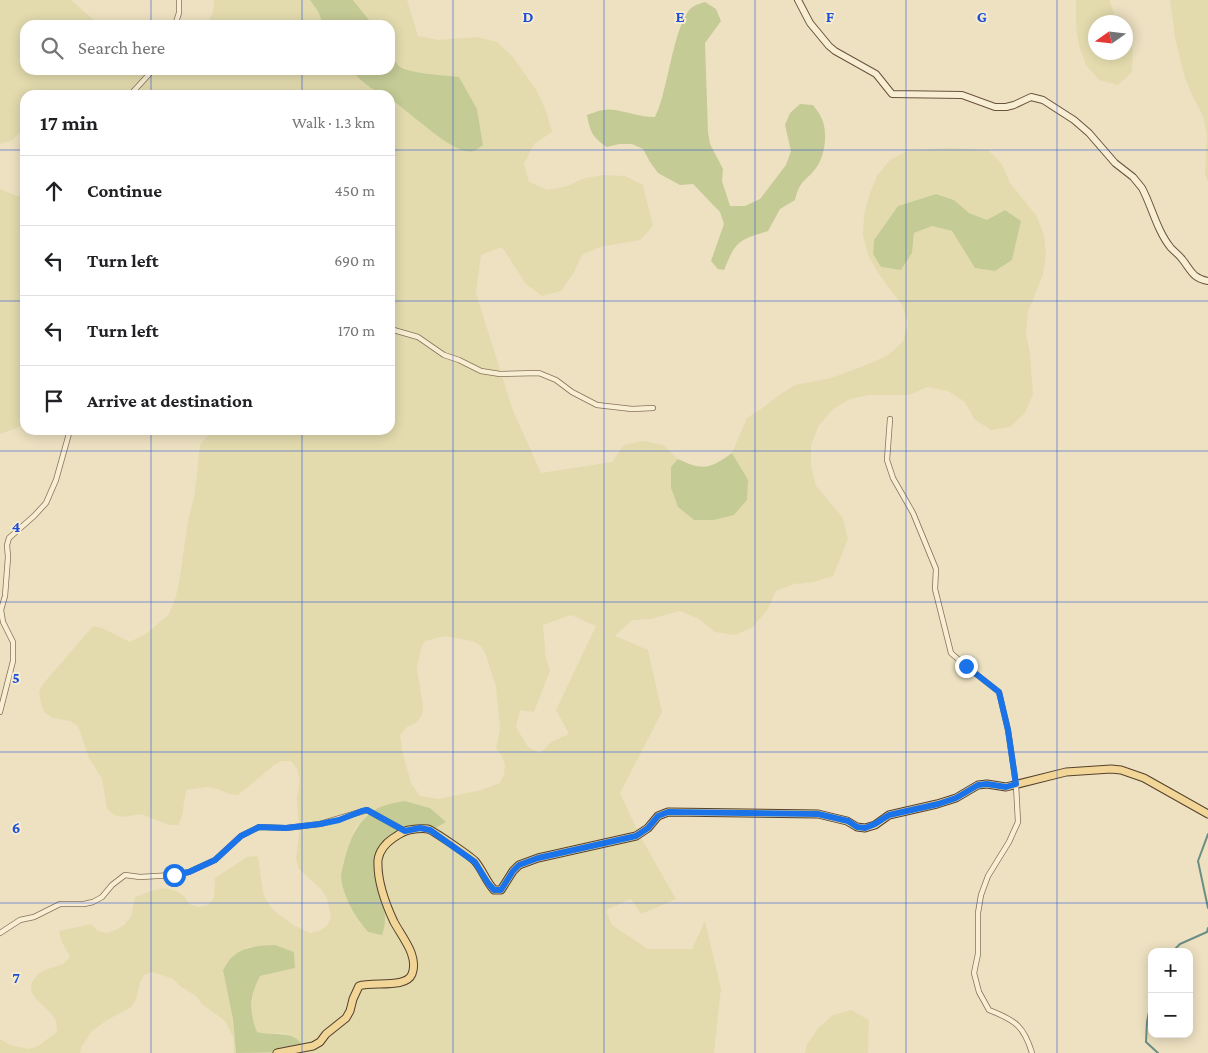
<!DOCTYPE html>
<html lang="en">
<head>
<meta charset="utf-8">
<style>
	body { margin:0; font-family:"Crimson Pro",serif; background:#f2f2f2; color:#202124 }
	.controls { position:absolute; right:15px; bottom:15px; display:grid; overflow:hidden; border-radius:10px; box-shadow:0 2px 12px #0003 }
	.controls button { width:45px; height:45px; display:grid; place-items:center; padding:0; border:0; border-bottom:1px solid #e0e0e0; background:#fff; color:#202124; font:25px sans-serif }
	.compass { position:absolute; left:1088px; top:15px; width:45px; height:45px; border-radius:50%; background:#fff; box-shadow:0 2px 12px #0003; rotate:256deg }
	.stop { position:absolute; width:15px; height:15px; margin:-11px; border:4px solid #1a73e8; border-radius:50%; background:#fff }
	.stop.end { background:#1a73e8; border-color:#fff; box-shadow:0 1px 5px #0008 }
	.list { margin:0; padding:0; list-style:none }
	h2 { display:flex; justify-content:space-between; align-items:center; height:65px; margin:0; padding:0 20px; font-size:21px }
	h2 small { font-size:16px; font-weight:400; color:#757577 }
	.list li { display:grid; grid-template-columns:32px 1fr auto; gap:15px; align-items:center; box-sizing:border-box; height:70px; padding:0 20px; border-top:1px solid #e0e0e0 }
	.list b { display:block; font-size:19px; white-space:nowrap }
	.list em { font-size:16px; font-style:normal; color:#757577 }
	.icon { flex:none; width:28px; height:28px; fill:none; stroke:currentColor; stroke-width:2; stroke-linecap:round; stroke-linejoin:round }
	.map { position:relative; flex:none; width:1208px; height:1053px; overflow:hidden }
	.search { position:absolute; background:#fff; box-shadow:0 2px 12px #0003; left:20px; top:20px; width:375px; height:55px; display:flex; align-items:center; gap:12px; box-sizing:border-box; padding:0 18px; border-radius:15px; color:#757577; font-size:19px }
	.panel { position:absolute; background:#fff; box-shadow:0 2px 12px #0003; left:20px; top:90px; width:375px; height:345px; border-radius:15px }
	.map>svg:first-child { display:block }
	.farmland { fill:#e3dbae; fill-rule:evenodd }
	.green { fill:#c4cb95 }
	.lines { fill:none; stroke-linecap:round; stroke-linejoin:round }
	.stream { stroke:#6b8d85; stroke-width:2 }
	.minor-casing { stroke:#867259; stroke-width:6 }
	.secondary-casing { stroke:#68533c; stroke-width:8 }
	.primary-casing { stroke:#54402d; stroke-width:9 }
	.minor { stroke:#f8eed4; stroke-width:4.5 }
	.secondary { stroke:#f8eed4; stroke-width:6 }
	.primary { stroke:#f1d698; stroke-width:7 }
	.route { stroke:#1a73e8; stroke-width:6 }
	.grid { fill:none; stroke:#1d4ed8; stroke-width:1; stroke-opacity:0.55 }
	.grid-label { font-size:16px; text-anchor:middle; font-weight:bold; fill:#1d4ed8; stroke:#f5ebd0; stroke-width:4; stroke-linejoin:round; paint-order:stroke }
</style>
</head>
<body>
<div class="map">
<svg width="1208" height="1053" viewBox="0 0 1208 1053">
	<rect width="100%" height="100%" fill="#ede1c1"/>
	<!-- farmland -->
	<path class="farmland" d="M 0,0 L 71,0 L 96,22 L 102,25 L 25,25 L 25,70 L 351,70 L 360,79 L 384,95 L 25,95 L 25,127 L 11,141 L 0,144 Z
		M 214,0 L 310,0 L 319,13 L 323,25 L 205,25 L 209,21 L 213,12 Z
		M 353,0 L 407,0 L 418,36 L 438,40 L 477,37 L 497,42 L 513,57 L 537,91 L 546,111 L 552,132 L 534,144 L 524,164 L 529,182 L 548,190 L 567,186 L 585,178 L 604,175 L 625,176 L 643,185 L 653,226 L 640,240 L 600,247 L 582,255 L 573,274 L 561,291 L 542,296 L 526,284 L 502,247 L 481,255 L 476,293 L 512,408 L 541,473 L 612,462 L 624,445 L 643,441 L 663,445 L 678,459 L 671,467 L 671,488 L 678,507 L 694,520 L 714,520 L 734,515 L 747,500 L 747,480 L 732,453 L 747,418 L 764,407 L 779,395 L 795,385 L 831,378 L 869,364 L 888,355 L 903,342 L 908,323 L 902,305 L 878,273 L 868,255 L 863,235 L 864,216 L 869,196 L 877,176 L 890,160 L 907,151 L 948,148 L 988,150 L 1002,164 L 1010,183 L 1036,215 L 1044,234 L 1046,254 L 1043,274 L 1028,312 L 1026,334 L 1030,353 L 1033,394 L 1025,413 L 1010,427 L 991,430 L 974,419 L 965,402 L 948,391 L 927,387 L 909,395 L 869,395 L 850,399 L 833,409 L 819,425 L 811,445 L 811,465 L 816,486 L 843,518 L 848,539 L 833,576 L 814,582 L 794,584 L 776,591 L 767,610 L 753,627 L 735,635 L 715,632 L 699,619 L 680,611 L 651,619 L 632,620 L 615,636 L 648,650 L 662,712 L 620,793 L 640,836 L 676,899 L 641,914 L 631,899 L 606,910 L 612,925 L 648,949 L 692,949 L 705,921 L 721,989 L 714,1053 L 286,1053 L 300,1052 L 305,1048 L 302,1042 L 284,1033 L 264,1034 L 257,1032 L 251,1014 L 254,987 L 260,976 L 295,968 L 294,952 L 275,945 L 248,947 L 236,954 L 226,963 L 223,969 L 233,1019 L 236,1053 L 234,1053 L 233,1037 L 225,1021 L 202,1004 L 196,996 L 180,986 L 173,979 L 153,972 L 144,975 L 140,983 L 136,1000 L 130,1008 L 107,1020 L 92,1031 L 82,1046 L 80,1053 L 0,1053 L 0,1039 L 10,1045 L 29,1049 L 38,1046 L 57,1032 L 56,1021 L 51,1013 L 36,999 L 31,991 L 32,982 L 37,975 L 45,970 L 63,964 L 70,957 L 61,940 L 59,931 L 91,924 L 98,931 L 107,933 L 116,930 L 124,925 L 131,917 L 135,897 L 154,890 L 166,888 L 176,891 L 184,896 L 189,904 L 198,907 L 207,905 L 214,898 L 215,878 L 247,857 L 258,856 L 263,892 L 266,900 L 272,909 L 293,925 L 310,933 L 319,931 L 327,926 L 331,918 L 327,898 L 321,889 L 299,869 L 296,859 L 300,828 L 298,818 L 297,798 L 300,779 L 297,769 L 291,761 L 282,761 L 274,765 L 238,795 L 230,794 L 218,789 L 207,787 L 186,790 L 182,816 L 178,825 L 169,825 L 141,814 L 123,817 L 114,815 L 107,809 L 102,779 L 89,758 L 78,726 L 70,721 L 53,718 L 44,712 L 41,704 L 39,692 L 43,684 L 93,626 L 102,628 L 130,642 L 147,633 L 169,614 L 176,596 L 180,576 L 188,521 L 195,492 L 200,445 L 212,430 L 390,430 L 390,99 L 403,107 L 424,126 L 453,146 L 467,151 L 473,151 L 483,144 L 477,109 L 459,77 L 414,72 L 401,67 L 396,63 L 390,52 L 390,25 L 373,25 ZM 936,194 L 954,200 L 969,213 L 987,220 L 1005,210 L 1021,221 L 1012,260 L 995,271 L 975,268 L 952,231 L 932,226 L 914,233 L 912,253 L 901,270 L 881,267 L 873,254 L 874,240 L 898,206 ZM 571,615 L 596,626 L 556,710 L 569,734 L 551,742 L 540,753 L 528,747 L 516,727 L 520,710 L 534,712 L 550,671 L 546,658 L 543,625 ZM 445,636 L 472,641 L 481,646 L 486,655 L 496,687 L 500,728 L 496,748 L 502,756 L 505,765 L 504,775 L 500,783 L 481,790 L 439,799 L 420,796 L 411,783 L 403,754 L 400,735 L 407,727 L 416,723 L 422,715 L 423,706 L 417,668 L 421,648 L 425,641 ZM 405,801 L 430,808 L 445,822 L 430,830 L 424,832 L 403,831 L 391,838 L 381,855 L 379,882 L 384,908 L 384,928 L 381,934 L 368,932 L 359,922 L 345,896 L 341,876 L 348,847 L 356,827 L 372,812 L 384,806 Z
		M 1076,0 L 1109,0 L 1115,16 L 1120,22 L 1096,22 L 1096,52 L 1126,52 L 1126,30 L 1127,32 L 1133,51 L 1132,72 L 1118,85 L 1099,80 L 1086,65 L 1079,46 L 1076,27 Z
		M 1170,0 L 1208,0 L 1208,181 L 1205,174 L 1207,135 L 1203,116 L 1193,97 L 1185,78 L 1175,38 Z
		M 0,189 L 25,199 L 25,421 L 17,428 L 0,434 Z
		M 851,1010 L 869,1020 L 868,1053 L 805,1053 L 807,1045 L 818,1028 L 833,1015 Z"/>
	<!-- green -->
	<path class="green" d="M 310,0 L 353,0 L 373,25 L 323,25 L 319,13 Z
		M 705,2 L 716,9 L 721,21 L 705,43 L 708,132 L 710,144 L 723,169 L 722,181 L 730,206 L 745,206 L 760,199 L 786,165 L 791,151 L 785,125 L 790,113 L 800,104 L 813,105 C 815,108 818,111 820,115 C 828,128 826,152 818,165 C 808,181 800,178 795,200 L 780,209 L 768,231 C 738,240 736,241 724,270 L 718,269 L 711,261 L 724,224 L 720,212 L 693,184 L 680,185 L 658,173 L 650,162 L 643,149 L 632,144 L 619,144 L 607,147 C 593,138 590,132 587,115 C 595,112 605,108 615,110 C 629,112 639,117 655,117 C 668,94 674,17 694,6 C 697,4 702,3 705,2 Z
		M 390,52 C 393,57 395,62 399,66 C 410,74 445,75 459,77 L 477,109 L 483,145 C 481,146 477,150 473,151 C 455,157 407,109 390,99 L 390,95 C 376,95 360,80 351,70 L 390,70 Z
		M 936,194 L 954,200 L 969,213 L 987,220 L 1005,210 L 1021,221 L 1012,260 L 995,271 L 975,268 L 952,231 L 932,226 L 914,233 L 912,253 L 901,270 L 881,267 L 873,254 L 874,240 L 898,206 Z
		M 732,453 L 748,480 L 747,500 L 734,515 L 714,520 L 694,520 L 678,507 L 671,488 L 671,467 L 678,459 C 703,471 710,469 732,453 Z
		M 405,801 L 430,808 L 446,822 C 440,825 434,830 428,830 C 415,832 402,827 391,837 C 389,840 387,844 385,847 C 369,875 393,907 382,935 L 368,932 C 355,917 343,897 341,877 C 341,872 343,867 344,862 C 349,842 355,825 372,812 C 381,805 393,803 405,801 Z
		M 275,945 L 294,952 L 295,968 L 260,976 C 249,997 249,1011 257,1032 C 274,1037 295,1028 305,1049 L 300,1052 L 236,1053 L 233,1019 L 223,970 C 234,947 253,946 275,945 Z"/>
	<g class="lines">
		<!-- stream -->
		<path class="stream" d="M 1208,834 L 1198,861 L 1208,908
			M 1172,952 L 1180,944 L 1207,932 L 1208,928
			M 1152,996 L 1147,1022 L 1146,1042 L 1158,1053"/>
		<!-- minor casing -->
		<g class="minor-casing">
			<path id="minor" d="M 175,25 L 179,13 L 179,0
				M 130,95 L 153,70
				M 390,329 L 418,337 L 444,355 L 459,360 L 481,371 L 500,374 L 539,373 L 556,380 L 572,392 L 597,405 L 632,409 L 653,408
				M 890,419 L 887,460 L 893,478 L 913,513 L 936,569 L 935,589 L 951,653 L 966,666 L 999,692 L 1008,730 L 1016,785 L 1018,822 L 1009,842 L 988,876 L 981,895 L 978,913 L 978,954 L 974,973 L 979,992 L 989,1010 C 1015,1020 1024,1026 1032,1053
				M 0,712 L 13,661 L 13,642 L 3,622 L 1,610 L 5,596 L 8,557 L 7,545 L 9,538 L 34,516 L 46,503 L 56,480 L 70,430
				M 0,933 L 20,920 L 34,917 L 60,904 L 84,904 L 93,902 L 102,897 L 112,885 L 125,875 L 140,877 L 174,875 L 189,872 L 215,860 L 241,836 L 259,827 L 286,828 L 320,824 L 367,810 L 405,831"/>
		</g>
		<!-- secondary casing -->
		<g class="secondary-casing">
			<path id="secondary" d="M 798,0 L 810,23 L 829,46 L 835,51 L 876,74 L 892,94 L 962,95 L 995,107 L 1006,107 L 1014,105 L 1031,97 L 1043,100 L 1074,120 L 1089,133 L 1115,163 L 1133,177 L 1142,188 C 1152,207 1157,231 1171,248 C 1175,252 1179,255 1182,259 C 1191,270 1192,278 1208,281"/>
		</g>
		<!-- primary casing -->
		<g class="primary-casing">
			<path id="primary" d="M 277,1053 L 313,1046 L 320,1042 L 326,1034 L 346,1018 L 350,1011 L 353,999 L 359,986 C 373,981 406,989 412,974 C 419,956 402,937 394,922 C 386,905 377,880 378,860 C 379,851 386,843 392,839 C 398,835 403,831 409,830 C 415,829 422,828 428,829 C 434,831 470,856 475,861 C 482,869 486,881 494,890 L 501,890 L 513,871 L 519,865 L 538,858 L 636,836 L 648,828 L 658,816 L 668,812 L 818,814 L 847,821 L 857,827 L 865,828 L 875,825 L 889,815 L 937,804 L 956,798 L 978,785 L 987,784 L 1006,787 L 1066,772 L 1111,769 L 1121,770 L 1144,778 L 1208,814"/>
		</g>
		<!-- minor -->
		<use href="#minor" class="minor"/>
		<!-- secondary -->
		<use href="#secondary" class="secondary"/>
		<!-- primary -->
		<use href="#primary" class="primary"/>
	</g>
	<g class="lines">
		<!-- route -->
		<path class="route" d="M 174,875 L 189,872 L 215,860 L 241,836 L 259,827 L 286,828 L 320,824 L 339,820 L 362,811 L 367,810 L 405,831 L 420,828 L 430,830 L 475,862 L 488,883 L 494,890 L 501,890 L 513,871 L 519,865 L 538,858 L 636,836 L 648,828 L 658,816 L 668,812 L 818,814 L 848,821 L 857,827 L 865,828 L 875,824 L 889,815 L 938,804 L 956,798 L 978,785 L 987,784 L 1006,787 L 1016,784 L 1008,730 L 999,692 L 966,666"/>
	</g>
	<!-- grid -->
	<path class="grid" d="M 151,0 L 151,25M 302,0 L 302,25M 453,0 L 453,1053M 604,0 L 604,1053M 755,0 L 755,1053M 906,0 L 906,1053M 1057,0 L 1057,1053M 151,70 L 151,95M 302,70 L 302,95M 0,150 L 25,150M 390,150 L 1208,150M 0,301 L 25,301M 390,301 L 1208,301M 151,430 L 151,1053M 302,430 L 302,1053M 0,451 L 1208,451M 0,602 L 1208,602M 0,752 L 1208,752M 0,903 L 1208,903"/>
	<g class="grid-label">
		<text x="528" y="22">D</text>
		<text x="680" y="22">E</text>
		<text x="830" y="22">F</text>
		<text x="982" y="22">G</text>
		<text x="16" y="532">4</text>
		<text x="16" y="683">5</text>
		<text x="16" y="833">6</text>
		<text x="16" y="983">7</text>
	</g>
</svg>
<div class="controls">
<button>+</button>
<button>−</button>
</div>
<svg class="compass" viewBox="-18 -18 36 36"><path d="M0-13l5 13h-10z" fill="#e53935"/><path d="M0 13l5-13h-10z" fill="#757577"/></svg>
<div class="stop" style="left:174px;top:875px"></div>
<div class="stop end" style="left:966px;top:666px"></div>
<div class="search"><svg class="icon" aria-label="search" viewBox="0 0 24 24"><circle cx="10" cy="10" r="6"/><path d="M15 15l6 6"/></svg>Search here</div>
<section class="panel">
<h2>17 min<small>Walk · 1.3 km</small></h2>
<ul class="list">
<li><svg class="icon" aria-label="ahead" viewBox="0 0 24 24"><path d="M12 20V5M6 11l6-6 6 6"/></svg><div><b>Continue</b></div><em>450 m</em></li>
<li><svg class="icon" aria-label="left" viewBox="0 0 24 24"><path d="M17 20v-9H6M10 6l-5 5 5 5"/></svg><div><b>Turn left</b></div><em>690 m</em></li>
<li><svg class="icon" aria-label="left" viewBox="0 0 24 24"><path d="M17 20v-9H6M10 6l-5 5 5 5"/></svg><div><b>Turn left</b></div><em>170 m</em></li>
<li><svg class="icon" aria-label="arrive" viewBox="0 0 24 24"><path d="M6 21V4h12l-3 4 3 4H6"/></svg><div><b>Arrive at destination</b></div></li>
</ul>
</section>
</div>
</body>
</html>
